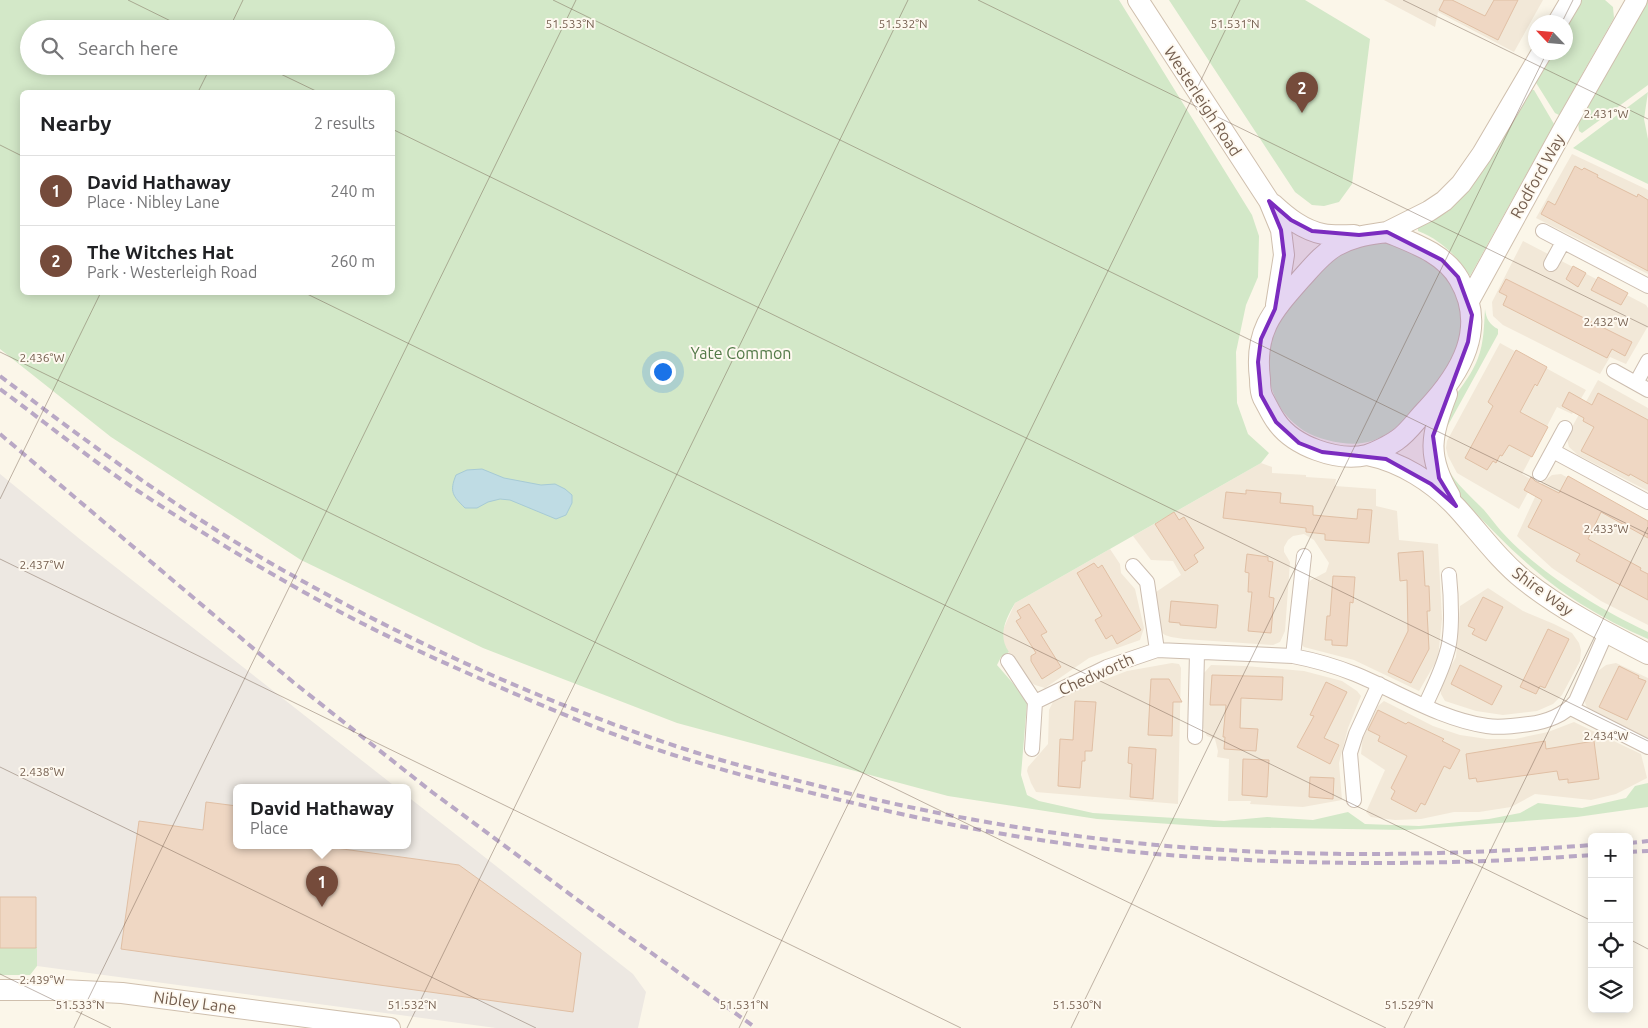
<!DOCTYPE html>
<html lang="en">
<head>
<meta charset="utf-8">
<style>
	body { margin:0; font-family:Ubuntu,sans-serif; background:#f2f2f2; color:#202124 }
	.controls { position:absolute; right:15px; bottom:15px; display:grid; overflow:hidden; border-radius:8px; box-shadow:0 2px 12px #0003 }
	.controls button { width:45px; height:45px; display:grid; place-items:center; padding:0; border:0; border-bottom:1px solid #e0e0e0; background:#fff; color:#202124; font:25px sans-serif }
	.compass { position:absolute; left:1528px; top:15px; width:45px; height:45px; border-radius:50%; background:#fff; box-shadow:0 2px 12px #0003; rotate:296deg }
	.you { position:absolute; left:662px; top:371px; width:18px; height:18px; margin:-12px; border:4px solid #fff; border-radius:50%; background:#1a73e8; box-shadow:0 0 0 8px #1a73e833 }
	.badge { display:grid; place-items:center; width:32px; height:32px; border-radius:50%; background:#754b3b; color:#fff; font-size:16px; font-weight:700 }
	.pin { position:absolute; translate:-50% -41px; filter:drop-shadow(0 1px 2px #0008) }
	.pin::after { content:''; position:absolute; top:26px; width:18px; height:15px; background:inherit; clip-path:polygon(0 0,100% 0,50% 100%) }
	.popup { position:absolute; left:233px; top:784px; width:178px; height:65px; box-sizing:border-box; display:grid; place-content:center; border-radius:8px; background:#fff; filter:drop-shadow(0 1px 4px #0005); font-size:16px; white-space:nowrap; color:#757577 }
	.popup b { font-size:19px; color:#202124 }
	.popup::after { content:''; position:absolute; left:50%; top:100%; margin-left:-10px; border:10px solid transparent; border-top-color:#fff }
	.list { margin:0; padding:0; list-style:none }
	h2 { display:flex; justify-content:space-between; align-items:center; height:65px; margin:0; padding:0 20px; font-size:21px }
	h2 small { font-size:16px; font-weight:400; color:#757577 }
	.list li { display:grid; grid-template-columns:32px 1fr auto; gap:15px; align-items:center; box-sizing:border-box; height:70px; padding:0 20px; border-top:1px solid #e0e0e0 }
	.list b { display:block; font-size:19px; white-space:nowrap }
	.list p { margin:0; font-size:16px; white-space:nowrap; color:#757577 }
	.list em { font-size:16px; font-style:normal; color:#757577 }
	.icon { flex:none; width:28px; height:28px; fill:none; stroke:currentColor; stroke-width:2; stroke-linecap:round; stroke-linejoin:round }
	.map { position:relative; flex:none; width:1648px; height:1028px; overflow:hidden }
	.search { position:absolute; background:#fff; box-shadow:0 2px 12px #0003; left:20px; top:20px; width:375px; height:55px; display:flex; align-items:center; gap:12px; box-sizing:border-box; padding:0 18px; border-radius:28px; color:#757577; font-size:19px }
	.panel { position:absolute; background:#fff; box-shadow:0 2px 12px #0003; left:20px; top:90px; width:375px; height:205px; border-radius:8px }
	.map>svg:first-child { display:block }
	.residential { fill:#f2e8d8 }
	.industrial { fill:#ede8e2 }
	.green { fill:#d3e8c8; fill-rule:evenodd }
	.water { fill:#bfdce4; stroke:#a6cad5 }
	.building { fill:#efd7c3; stroke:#e0bfa4 }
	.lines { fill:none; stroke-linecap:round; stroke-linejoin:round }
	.street-casing { stroke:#cdbeb0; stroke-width:16 }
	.secondary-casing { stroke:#cfbfad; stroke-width:22 }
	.street { stroke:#fff; stroke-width:14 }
	.secondary { stroke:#fff; stroke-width:20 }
	.rail { stroke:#b9a8c5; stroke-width:4; stroke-dasharray:8 5; stroke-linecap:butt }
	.marked { fill:#7b2cbf; fill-opacity:0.2; stroke:#7b2cbf; stroke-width:4; stroke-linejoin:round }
	.ticks { fill:none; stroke:#745e4e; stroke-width:1; stroke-opacity:0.45 }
	.labels { text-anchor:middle; stroke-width:4; stroke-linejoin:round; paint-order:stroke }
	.street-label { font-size:16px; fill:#745e4e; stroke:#fef9f0 }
	.park-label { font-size:16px; fill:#527947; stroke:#fef9f0 }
	.ticks-label { font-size:12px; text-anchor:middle; fill:#745e4e; stroke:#fef9f0; stroke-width:4; stroke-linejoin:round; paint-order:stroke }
</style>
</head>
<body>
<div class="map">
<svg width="1648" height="1028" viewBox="0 0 1648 1028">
	<rect width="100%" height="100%" fill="#fbf6e9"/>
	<!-- residential -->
	<path class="residential" d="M 1384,0 L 1543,0 L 1514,52 L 1438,12 L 1435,27 Z
		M 1572,154 L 1648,190 L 1648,274 L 1536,218 Z
		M 1523,241 L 1646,305 L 1648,308 L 1648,326 L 1626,364 L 1610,357 L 1600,374 L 1503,325 L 1493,316 L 1492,302 Z
		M 1500,343 L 1586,390 L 1572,414 L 1557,407 L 1522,474 L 1534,481 L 1519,509 L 1457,473 L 1448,456 L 1446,448 L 1447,441 Z
		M 1598,380 L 1648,408 L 1648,491 L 1578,455 L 1569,447 L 1567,439 L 1572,427 Z
		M 1261,463 L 1272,467 L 1272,473 L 1306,475 L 1306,477 L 1336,479 L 1335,486 L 1376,489 L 1376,506 L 1397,511 L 1399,540 L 1438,544 L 1442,619 L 1438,658 L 1419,691 L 1354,660 L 1304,647 L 1301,644 L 1306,585 L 1311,580 L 1326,572 L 1329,563 L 1314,540 L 1304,534 L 1293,536 L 1288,540 L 1284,547 L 1284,552 L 1290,562 L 1285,631 L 1280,642 L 1273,645 L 1184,639 L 1171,637 L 1165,635 L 1160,631 L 1156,592 L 1181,575 L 1173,561 L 1151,560 L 1133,536 Z
		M 1561,474 L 1648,522 L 1648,625 L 1601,601 L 1552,568 L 1517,536 L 1541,484 L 1552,475 Z
		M 1110,549 L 1120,564 L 1121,573 L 1135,589 L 1144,628 L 1140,640 L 1089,658 L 1045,688 L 1035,685 L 1029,681 L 1002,643 L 1002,632 L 1015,603 Z
		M 1488,588 L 1523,611 L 1554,624 L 1572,633 L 1579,643 L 1581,650 L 1580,661 L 1562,695 L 1553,704 L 1537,711 L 1503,715 L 1476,711 L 1445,701 L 1441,694 L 1440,686 L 1456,657 L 1460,606 Z
		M 1172,663 L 1179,664 L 1181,668 L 1178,804 L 1036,792 L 1031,783 L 1027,771 L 1028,767 L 1048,744 L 1049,710 L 1053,702 L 1078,690 L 1127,671 Z
		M 1616,663 L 1648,678 L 1648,741 L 1589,712 L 1586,705 L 1584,700 L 1598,671 L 1606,665 Z
		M 1211,665 L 1245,666 L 1304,671 L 1342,681 L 1357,691 L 1361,696 L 1348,728 L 1339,763 L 1342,800 L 1303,807 L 1250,804 L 1251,801 L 1228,801 L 1229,759 L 1217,757 L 1218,751 L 1215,739 L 1207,736 L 1203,728 L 1202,686 L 1204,673 Z
		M 1384,701 L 1433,726 L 1460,735 L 1487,739 L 1515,739 L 1548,732 L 1574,722 L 1641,754 L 1647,778 L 1616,794 L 1591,800 L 1535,794 L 1511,807 L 1479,812 L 1454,812 L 1421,819 L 1395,820 L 1371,817 L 1366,812 L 1385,770 L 1361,754 L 1363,736 L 1378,706 Z"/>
	<!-- industrial -->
	<path class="industrial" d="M 0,474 L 81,540 L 397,788 L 237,788 L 237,846 L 407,846 L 407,796 L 633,974 L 646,992 L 638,1028 L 496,1028 L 37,966 L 36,948 L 0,948 Z"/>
	<!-- green -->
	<path class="green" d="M 0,0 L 1119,0 L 1252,215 L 1259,236 L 1258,277 L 1246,305 L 1236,352 L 1237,403 L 1248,434 L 1269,453 L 1261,463 L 1015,603 C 1006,619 997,635 1009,652 L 1001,657 L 997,665 L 1024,696 L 1027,703 L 1021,775 L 1027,795 L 1039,801 L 1093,813 L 1224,821 L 1267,817 L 1313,820 L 1348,812 L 1365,824 L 1419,826 L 1489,819 L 1520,813 L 1538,803 L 1582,808 L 1626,798 L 1635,786 L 1648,783 L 1648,807 L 1577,817 L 1407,830 L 1214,827 L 1097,819 L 948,796 L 677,723 L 483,648 L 301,560 L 111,437 L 0,349 ZM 29,29 L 386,29 L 386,66 L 29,66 ZM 22,92 L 392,92 L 392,292 L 22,292 Z
		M 1169,0 L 1305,0 L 1370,39 L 1352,184 L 1339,202 L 1324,206 L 1312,205 L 1295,192 Z
		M 1577,0 L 1605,0 L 1613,7 L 1614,18 L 1559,115 L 1555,113 L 1533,78 L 1548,53 L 1566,52 L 1566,22 Z
		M 1644,0 L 1648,0 L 1648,85 L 1582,133 L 1579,131 L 1578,122 Z
		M 1528,89 L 1534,90 L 1554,124 L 1470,276 C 1457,256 1441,240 1418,231 L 1418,228 L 1449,211 L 1464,194 Z
		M 1648,92 L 1644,119 L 1648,139 L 1648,184 L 1573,148 Z
		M 1385,243 C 1406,246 1412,250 1429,262 C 1433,265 1438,268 1441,271 C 1466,293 1465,336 1451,363 C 1444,375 1434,385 1425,396 C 1396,431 1376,453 1327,440 C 1310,436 1297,428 1286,415 C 1268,394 1261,355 1274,330 C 1283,314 1295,301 1306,288 C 1318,274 1329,260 1344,251 C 1356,245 1372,244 1385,243 Z
		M 1485,309 C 1486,319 1490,325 1498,329 L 1498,334 L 1441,438 C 1437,469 1465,490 1484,510 C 1490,517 1495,524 1501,531 C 1539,573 1597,608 1648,632 L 1648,639 C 1625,629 1602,617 1581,604 C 1539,578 1503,542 1470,507 C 1461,497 1449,486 1443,474 C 1439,465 1435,451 1436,441 C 1438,407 1467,388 1478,358 C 1484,343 1484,325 1485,309 Z
		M 37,947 L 37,966 L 30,975 L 0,975 L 0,948 Z"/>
	<!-- water -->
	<path class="water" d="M 482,469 L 504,478 L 541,485 L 555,484 L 565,489 L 572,495 L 572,503 L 566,515 L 556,519 L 510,500 L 500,499 L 488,502 L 477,508 L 465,508 C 453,496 449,492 456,475 L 467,470 Z"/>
	<!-- building -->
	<path class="building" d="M 1444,0 L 1452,0 L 1485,16 L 1494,0 L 1518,0 L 1498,40 L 1439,10 Z
		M 1575,166 L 1582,170 L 1584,168 L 1598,175 L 1597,177 L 1637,197 L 1638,194 L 1648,200 L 1648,271 L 1541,214 L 1548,201 L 1555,205 Z
		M 1573,266 L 1586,273 L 1578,287 L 1566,279 Z
		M 1598,277 L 1628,293 L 1621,305 L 1591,290 Z
		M 1506,279 L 1632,342 L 1625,356 L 1612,349 L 1607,358 L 1503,305 L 1507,296 L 1499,292 Z
		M 1516,350 L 1547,367 L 1537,386 L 1535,384 L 1520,412 L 1548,427 L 1532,457 L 1509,445 L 1502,456 L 1500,455 L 1496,463 L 1493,461 L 1487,470 L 1465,458 L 1493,406 L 1488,402 Z
		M 1569,392 L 1592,405 L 1598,393 L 1648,420 L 1648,484 L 1630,474 L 1629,476 L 1581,451 L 1594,427 L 1583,421 L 1584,418 L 1562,406 Z
		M 1568,476 L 1648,521 L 1648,538 L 1601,512 L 1588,539 L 1641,568 L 1640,570 L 1648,574 L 1648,600 L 1576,561 L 1580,554 L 1528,527 L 1542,500 L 1524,490 L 1531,477 L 1535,481 L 1559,493 Z
		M 1246,490 L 1281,493 L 1280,503 L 1313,506 L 1313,515 L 1357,519 L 1358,509 L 1372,510 L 1369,543 L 1325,540 L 1325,534 L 1306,532 L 1306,528 L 1223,518 L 1226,492 L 1246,494 Z
		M 1174,512 L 1179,520 L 1184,517 L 1204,548 L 1194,555 L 1198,562 L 1185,571 L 1155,524 Z
		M 1423,551 L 1425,586 L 1429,586 L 1430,611 L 1427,611 L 1429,649 L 1411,683 L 1388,672 L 1408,631 L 1407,580 L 1400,581 L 1398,553 Z
		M 1247,554 L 1268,557 L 1268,561 L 1273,562 L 1269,597 L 1274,598 L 1271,633 L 1248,631 L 1252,592 L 1248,592 L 1249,573 L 1245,572 Z
		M 1094,563 L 1098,568 L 1102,565 L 1141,630 L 1117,644 L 1112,635 L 1106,639 L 1095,620 L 1102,616 L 1077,573 Z
		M 1333,576 L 1355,577 L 1353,603 L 1350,602 L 1347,646 L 1332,645 L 1332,640 L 1325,640 L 1327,616 L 1330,616 Z
		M 1483,597 L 1503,607 L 1486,641 L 1472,634 L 1475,629 L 1468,626 Z
		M 1171,601 L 1218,605 L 1216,628 L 1180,625 L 1180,623 L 1169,622 Z
		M 1029,604 L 1047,632 L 1041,635 L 1061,667 L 1042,679 L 1031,661 L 1031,656 L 1036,653 L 1016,621 L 1021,618 L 1017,611 Z
		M 1548,629 L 1569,639 L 1545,688 L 1540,686 L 1536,694 L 1520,687 Z
		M 1460,665 L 1502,686 L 1492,705 L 1451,684 Z
		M 1619,666 L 1639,676 L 1638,678 L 1646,681 L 1627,720 L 1599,707 Z
		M 1212,675 L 1283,677 L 1282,700 L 1241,698 L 1240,728 L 1258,729 L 1256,751 L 1224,749 L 1225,737 L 1223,737 L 1226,705 L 1210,705 Z
		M 1151,679 L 1169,679 L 1182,702 L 1173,702 L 1172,736 L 1148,735 Z
		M 1326,682 L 1347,692 L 1324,738 L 1339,745 L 1330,764 L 1297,747 L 1314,716 L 1310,715 Z
		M 1075,701 L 1096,702 L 1092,751 L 1085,751 L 1085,761 L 1082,761 L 1080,788 L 1058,786 L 1060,739 L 1073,740 Z
		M 1378,710 L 1406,724 L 1408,722 L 1444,739 L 1442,741 L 1460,750 L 1450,769 L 1444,766 L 1425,805 L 1421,803 L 1416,812 L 1391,799 L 1395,791 L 1391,788 L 1407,756 L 1378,741 L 1380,736 L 1368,730 Z
		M 1545,741 L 1546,749 L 1594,741 L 1599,779 L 1568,783 L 1568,779 L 1559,780 L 1557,771 L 1477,782 L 1476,778 L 1469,779 L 1466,754 Z
		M 1129,747 L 1156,749 L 1153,799 L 1130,797 L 1132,764 L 1128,763 Z
		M 1243,759 L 1269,760 L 1267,797 L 1242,795 Z
		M 1310,777 L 1334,778 L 1333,799 L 1309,797 Z
		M 206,802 L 237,806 L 237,846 L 321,846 L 459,865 L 581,953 L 573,1012 L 121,949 L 139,821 L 203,830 Z
		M 0,897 L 36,897 L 36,948 L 0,948 Z"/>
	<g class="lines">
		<!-- street casing -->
		<g class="street-casing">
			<path id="street" d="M 1543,231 L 1648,286
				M 1551,264 L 1563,242
				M 1614,371 L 1648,390
				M 1636,383 L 1648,361
				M 1553,451 L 1648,502
				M 1540,474 L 1565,428
				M 1133,566 L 1147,582 L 1157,650
				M 1293,656 L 1304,556
				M 1008,661 L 1035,702 L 1032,749
				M 1035,702 L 1107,667 L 1157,650 L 1293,656 C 1314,660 1335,666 1355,674 C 1399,692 1440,719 1487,726 C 1501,728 1515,726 1529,724 C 1546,722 1565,715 1576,701 L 1606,633
				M 1425,706 C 1433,688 1442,671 1447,652 C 1453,634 1451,594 1449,575
				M 1571,708 L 1648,747
				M 1195,737 L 1197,653
				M 1354,800 L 1350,753 L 1356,734 L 1379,684"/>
		</g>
		<!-- secondary casing -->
		<g class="secondary-casing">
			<path id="secondary" d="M 1138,0 L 1269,201 L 1281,230 L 1284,255 L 1276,305
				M 1558,22 L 1571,0
				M 1273,204 C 1287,217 1303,230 1323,234 C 1333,236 1344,235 1354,235
				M 1387,232 C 1413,243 1444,253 1459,279 C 1488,328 1461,373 1426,410 C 1417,419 1408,433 1397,440 C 1390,445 1376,452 1367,455 C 1337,462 1293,446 1276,421 C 1271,414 1267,405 1263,398 C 1260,392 1260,386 1260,379 C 1254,332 1271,313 1301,279 C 1312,267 1322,254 1336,246 C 1354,236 1367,235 1387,232 Z
				M 1387,232 L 1429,211 L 1444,201 L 1461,184 L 1482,154 L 1542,52
				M 1469,301 L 1565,126 L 1637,0
				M 1447,394 C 1431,435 1426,456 1450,496
				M 1367,455 C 1401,462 1433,482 1457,508 C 1479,532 1498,559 1524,580 C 1562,610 1605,632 1648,654
				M 0,990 L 62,990 L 122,993 L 390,1028"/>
		</g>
		<!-- street -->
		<use href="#street" class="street"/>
		<!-- secondary -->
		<use href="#secondary" class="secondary"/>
		<!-- rail -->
		<path class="rail" d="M 0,376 C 86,441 173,506 267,561 C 390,632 521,693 655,739 C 706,757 759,771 811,784 C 924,813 1040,834 1156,845 C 1301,858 1447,856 1592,845
			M 0,389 C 46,423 90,459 138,491 C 197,530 258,567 320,601 C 378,633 437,660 497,686 C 557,712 618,738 680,757 C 735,774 790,788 845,801 C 956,828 1069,848 1182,856 C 1319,866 1455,865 1592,855
			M 0,434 L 293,682 L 432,792 L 575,898 L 756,1028
			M 1629,843 L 1648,841
			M 1629,852 L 1648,851"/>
	</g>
	<!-- marked area -->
	<path class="marked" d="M 1269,201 L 1291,220 L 1312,231 L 1359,235 L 1387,232 L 1442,260 L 1458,277 L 1472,315 L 1468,342 L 1433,436 L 1439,478 L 1456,506 L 1431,484 L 1386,459 L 1322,452 L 1299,443 L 1276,422 L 1261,395 L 1258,362 L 1261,339 L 1275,309 L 1284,255 L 1281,230 Z"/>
	<!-- ticks -->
	<path class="ticks" d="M 128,0 L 187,29M 553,0 L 1648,534M 978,0 L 1648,327M 1403,0 L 1648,119M 1562,22 L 1573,0M 229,29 L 243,0M 264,66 L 318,92M 198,92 L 211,66M 392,129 L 1648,741M 0,145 L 22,156M 303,292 L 1592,921M 0,352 L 1386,1028M 0,499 L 101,292M 0,559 L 961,1028M 0,767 L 536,1028M 1629,939 L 1648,949M 0,974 L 111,1028M 74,1028 L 576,0M 407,1028 L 908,0M 739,1028 L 1240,0M 1071,1028 L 1547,52M 1404,1028 L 1648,527"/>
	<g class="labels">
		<!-- street labels -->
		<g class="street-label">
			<text transform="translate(1203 101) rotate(57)" y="6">Westerleigh Road</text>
			<text transform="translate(1537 176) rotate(-61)" y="6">Rodford Way</text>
			<text transform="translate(1543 591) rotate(36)" y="6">Shire Way</text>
			<text transform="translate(1096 674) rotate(-24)" y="6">Chedworth</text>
			<text transform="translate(195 1002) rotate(8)" y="6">Nibley Lane</text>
		</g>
		<!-- park labels -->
		<g class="park-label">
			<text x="741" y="359">Yate Common</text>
		</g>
	</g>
	<g class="ticks-label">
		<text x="570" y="28">51.533°N</text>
		<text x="1235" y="28">51.531°N</text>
		<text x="903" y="28">51.532°N</text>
		<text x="1606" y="118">2.431°W</text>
		<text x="1606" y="326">2.432°W</text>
		<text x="42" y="362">2.436°W</text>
		<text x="1606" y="533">2.433°W</text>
		<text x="42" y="569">2.437°W</text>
		<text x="1606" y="740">2.434°W</text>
		<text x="42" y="776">2.438°W</text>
		<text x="42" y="984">2.439°W</text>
		<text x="80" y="1009">51.533°N</text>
		<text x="412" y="1009">51.532°N</text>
		<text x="744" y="1009">51.531°N</text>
		<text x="1077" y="1009">51.530°N</text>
		<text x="1409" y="1009">51.529°N</text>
	</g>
</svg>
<div class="controls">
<button>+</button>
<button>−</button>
<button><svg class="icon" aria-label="locate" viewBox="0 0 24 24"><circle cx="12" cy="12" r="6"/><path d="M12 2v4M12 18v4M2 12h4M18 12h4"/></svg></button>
<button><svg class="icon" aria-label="layers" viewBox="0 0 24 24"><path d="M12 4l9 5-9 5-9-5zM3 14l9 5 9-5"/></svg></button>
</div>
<svg class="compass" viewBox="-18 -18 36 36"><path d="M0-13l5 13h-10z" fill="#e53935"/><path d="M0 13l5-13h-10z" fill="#757577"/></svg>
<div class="you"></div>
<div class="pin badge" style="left:322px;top:907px">1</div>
<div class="popup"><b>David Hathaway</b>Place</div>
<div class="pin badge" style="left:1302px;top:113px">2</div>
<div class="search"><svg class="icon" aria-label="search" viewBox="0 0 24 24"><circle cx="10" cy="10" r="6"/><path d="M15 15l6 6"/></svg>Search here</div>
<section class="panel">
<h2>Nearby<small>2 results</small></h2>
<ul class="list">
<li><span class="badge">1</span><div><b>David Hathaway</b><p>Place · Nibley Lane</p></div><em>240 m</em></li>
<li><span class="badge">2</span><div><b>The Witches Hat</b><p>Park · Westerleigh Road</p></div><em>260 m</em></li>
</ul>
</section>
</div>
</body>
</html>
